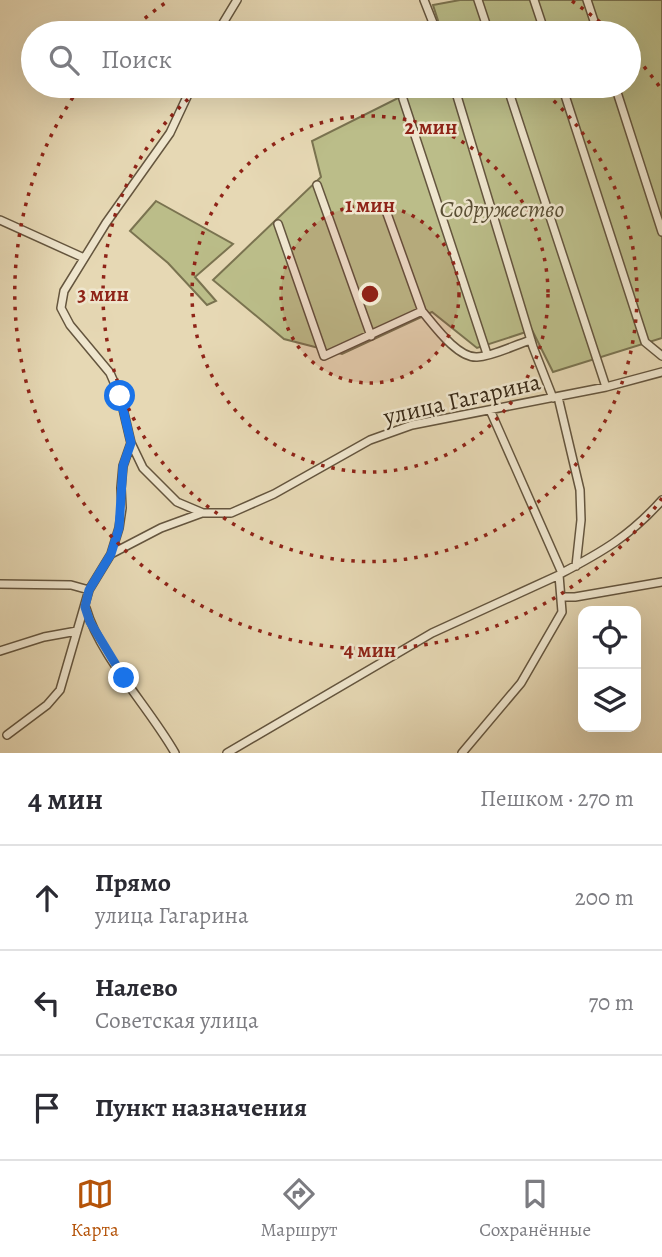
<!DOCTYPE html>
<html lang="ru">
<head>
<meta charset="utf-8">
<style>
	body { margin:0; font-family:Alegreya,serif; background:#f2f2f3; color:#2b2b33 }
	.controls { position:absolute; right:21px; bottom:21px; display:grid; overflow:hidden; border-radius:14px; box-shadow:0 7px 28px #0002 }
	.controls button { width:63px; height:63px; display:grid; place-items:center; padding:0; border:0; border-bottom:2px solid #e1e1e2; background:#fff; color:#2b2b33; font:35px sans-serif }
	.stop { position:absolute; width:21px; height:21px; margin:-16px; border:5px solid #1a73e8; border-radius:50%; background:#fff }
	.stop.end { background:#1a73e8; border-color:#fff; box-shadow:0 2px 7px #0008 }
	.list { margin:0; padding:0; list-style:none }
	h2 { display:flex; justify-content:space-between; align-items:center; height:91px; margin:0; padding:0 28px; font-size:30px }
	h2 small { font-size:23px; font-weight:400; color:#7c7c81 }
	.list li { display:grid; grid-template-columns:46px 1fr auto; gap:21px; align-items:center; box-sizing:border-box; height:105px; padding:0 28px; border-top:2px solid #e1e1e2 }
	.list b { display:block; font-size:26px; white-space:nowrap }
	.list p { margin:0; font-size:23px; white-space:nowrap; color:#7c7c81 }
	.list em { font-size:23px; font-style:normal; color:#7c7c81 }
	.icon { flex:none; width:38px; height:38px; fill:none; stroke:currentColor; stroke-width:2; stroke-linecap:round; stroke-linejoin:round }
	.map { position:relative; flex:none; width:662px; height:753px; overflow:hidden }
	.search { position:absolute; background:#fff; box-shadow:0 7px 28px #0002; left:21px; right:21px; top:21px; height:77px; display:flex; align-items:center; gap:18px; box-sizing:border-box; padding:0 24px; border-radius:38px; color:#7c7c81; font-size:26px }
	.sheet { height:406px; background:#fff }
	nav { display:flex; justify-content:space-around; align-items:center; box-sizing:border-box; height:98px; border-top:2px solid #e1e1e2; background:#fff; font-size:19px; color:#7c7c81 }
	nav a { display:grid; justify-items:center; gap:4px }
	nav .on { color:#b45309 }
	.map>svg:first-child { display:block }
	.green { fill:#bbbd89; stroke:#7a7350; stroke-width:2 }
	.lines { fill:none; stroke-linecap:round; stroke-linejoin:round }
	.minor-casing { stroke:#64553e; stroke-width:10 }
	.minor { stroke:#efe6ce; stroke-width:7 }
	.route { stroke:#1a73e8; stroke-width:9 }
	.ring { fill:none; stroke:#8f2418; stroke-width:3.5; stroke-dasharray:3.5 7 }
	.labels { text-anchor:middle; stroke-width:5; stroke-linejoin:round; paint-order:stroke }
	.park-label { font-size:24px; font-style:italic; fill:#594e34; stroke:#efe6ce }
	.street-label { font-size:24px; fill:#382917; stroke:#efe6ce }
	.centre { fill:#8f2418; stroke:#efe6ce; stroke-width:3.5 }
	.ring-label { font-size:21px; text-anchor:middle; font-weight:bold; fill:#8f2418; stroke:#efe6ce; stroke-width:5; stroke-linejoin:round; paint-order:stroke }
</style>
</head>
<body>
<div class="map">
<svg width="662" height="753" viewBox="0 0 662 753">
	<rect width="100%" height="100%" fill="#e6d8b4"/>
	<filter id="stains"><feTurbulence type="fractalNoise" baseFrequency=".00286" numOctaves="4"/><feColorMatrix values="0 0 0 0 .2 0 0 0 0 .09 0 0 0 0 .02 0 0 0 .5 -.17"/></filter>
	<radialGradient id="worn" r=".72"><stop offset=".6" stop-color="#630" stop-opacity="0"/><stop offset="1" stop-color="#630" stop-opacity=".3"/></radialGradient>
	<!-- green -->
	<path class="green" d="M 460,0 L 662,0 L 662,338 L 553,372 L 532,330 L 477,348 L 432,312 L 342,354 L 284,339 L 213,280 L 321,177 L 312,141 L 422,86 L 629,86 L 629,33 L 442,33 L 433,5 Z
		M 156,201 L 233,244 L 195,277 L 216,301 L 207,305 L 168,263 L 130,231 Z"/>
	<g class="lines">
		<!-- minor casing -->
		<g class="minor-casing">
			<path id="minor" d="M 424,0 L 437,33
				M 478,0 L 489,33
				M 534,0 L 545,33
				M 587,0 L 598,33
				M 217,33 L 237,0
				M 192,86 L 170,133 L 106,223 L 64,291 L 61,308 L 70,325 L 110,373 L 120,396 L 131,443 L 143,468 L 177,502 L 203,513 L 231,513 L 274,494 L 370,440 L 412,425 L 606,387 L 662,372
				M 454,86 L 533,347 L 553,398
				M 507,86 L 606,387
				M 562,86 L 645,342 L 662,356
				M 615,86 L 662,232
				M 403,99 L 487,354
				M 317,185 L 371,336
				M 385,208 L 422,311
				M 0,220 L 84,258
				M 278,224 L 324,356 L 422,311 C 434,325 457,358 477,357 C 494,356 514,345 531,340
				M 558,397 L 580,490 L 581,520 L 576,566
				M 490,410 L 562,573
				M 111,554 L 119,528 L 122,508 L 121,488 L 123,466 L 131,443
				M 560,574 C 602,552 630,536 662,500
				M 0,584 L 71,585 L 89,590
				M 562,597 L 575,597 L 662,582
				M 86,608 C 100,657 149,707 175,753
				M 0,651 L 44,637 L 77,631
				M 7,735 L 47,705 L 60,690 L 89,590 L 111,554 L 161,528 L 202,513
				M 227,753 L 432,633 L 559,575 L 562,612 L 521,683 L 462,753"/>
		</g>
		<!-- minor -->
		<use href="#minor" class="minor"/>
	</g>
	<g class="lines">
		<!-- route -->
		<path class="route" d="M 120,396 L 131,443 L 123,466 L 119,528 L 111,554 L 89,590 L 85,607 L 90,622 L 124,678"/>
	</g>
	<!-- distance rings -->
	<circle cx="370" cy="294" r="89" fill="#8f2418" fill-opacity=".12"/>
	<g class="ring">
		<circle cx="370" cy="294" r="89"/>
		<circle cx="370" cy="294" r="178"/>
		<path d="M314 33A267 267 0 0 1 426 33M538 87A267 267 0 1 1 202 87"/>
		<path d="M662 498A356 356 0 1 1 80 87M129 32A356 356 0 0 1 168 1M572 1A356 356 0 0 1 611 32M630 51A356 356 0 0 1 662 90"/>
	</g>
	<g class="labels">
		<!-- park labels -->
		<g class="park-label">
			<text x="502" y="217">Содружество</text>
		</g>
		<!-- street labels -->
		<g class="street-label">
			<text transform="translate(462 399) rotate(-13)" y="8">улица Гагарина</text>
		</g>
	</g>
	<circle cx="370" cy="294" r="10" class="centre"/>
	<g class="ring-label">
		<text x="431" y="134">2 мин</text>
		<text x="370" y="212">1 мин</text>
		<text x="103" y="301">3 мин</text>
		<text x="370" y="657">4 мин</text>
	</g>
	<rect width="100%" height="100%" filter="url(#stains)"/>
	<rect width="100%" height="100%" fill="url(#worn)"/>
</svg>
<div class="controls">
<button><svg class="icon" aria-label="locate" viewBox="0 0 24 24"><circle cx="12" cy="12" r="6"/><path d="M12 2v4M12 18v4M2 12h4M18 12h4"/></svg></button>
<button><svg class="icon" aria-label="layers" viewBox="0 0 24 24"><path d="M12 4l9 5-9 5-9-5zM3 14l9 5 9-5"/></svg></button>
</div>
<div class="stop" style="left:120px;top:396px"></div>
<div class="stop end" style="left:124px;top:678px"></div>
<div class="search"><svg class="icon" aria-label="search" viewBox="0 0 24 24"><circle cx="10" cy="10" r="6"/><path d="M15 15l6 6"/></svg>Поиск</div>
</div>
<section class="sheet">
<h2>4 мин<small>Пешком · 270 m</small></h2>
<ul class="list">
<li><svg class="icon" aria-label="ahead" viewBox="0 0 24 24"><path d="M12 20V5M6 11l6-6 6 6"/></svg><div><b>Прямо</b><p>улица Гагарина</p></div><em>200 m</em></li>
<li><svg class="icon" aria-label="left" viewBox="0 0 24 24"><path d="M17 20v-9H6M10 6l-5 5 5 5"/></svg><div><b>Налево</b><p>Советская улица</p></div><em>70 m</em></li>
<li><svg class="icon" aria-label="arrive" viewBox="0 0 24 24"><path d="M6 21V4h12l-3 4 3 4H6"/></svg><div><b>Пункт назначения</b></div></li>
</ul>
</section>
<nav>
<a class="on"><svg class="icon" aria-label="map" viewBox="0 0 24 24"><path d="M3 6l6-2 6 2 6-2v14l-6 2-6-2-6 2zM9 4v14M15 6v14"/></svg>Карта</a>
<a><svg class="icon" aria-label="directions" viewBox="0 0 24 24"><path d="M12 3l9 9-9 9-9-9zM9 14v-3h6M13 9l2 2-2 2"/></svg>Маршрут</a>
<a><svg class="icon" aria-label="saved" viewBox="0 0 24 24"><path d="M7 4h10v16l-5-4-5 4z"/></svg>Сохранённые</a>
</nav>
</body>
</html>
